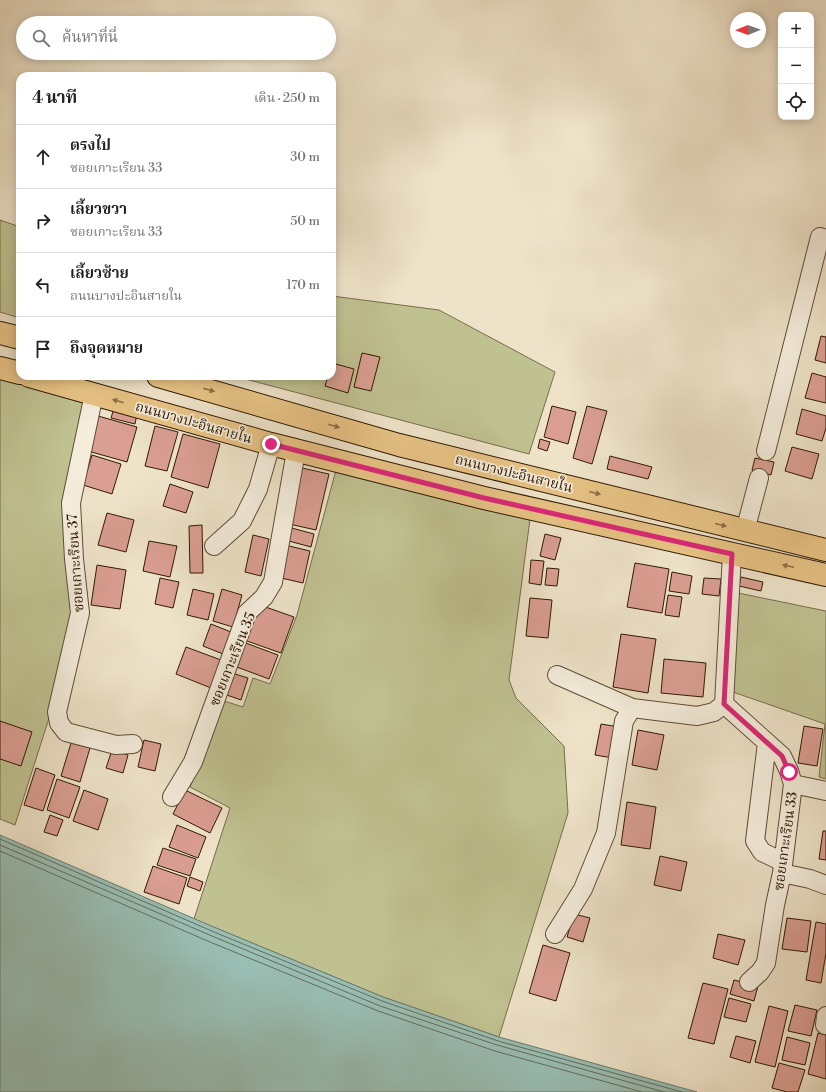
<!DOCTYPE html>
<html lang="th">
<head>
<meta charset="utf-8">
<style>
	body { margin:0; font-family:"Libre Bodoni","Noto Serif Thai",serif; background:#f6f6f6; color:#222 }
	.controls { position:absolute; right:12px; top:12px; display:grid; overflow:hidden; border-radius:8px; box-shadow:0 2px 10px #0003 }
	.controls button { width:36px; height:36px; display:grid; place-items:center; padding:0; border:0; border-bottom:1px solid #e0e0e0; background:#fff; color:#222; font:20px sans-serif }
	.compass { position:absolute; left:730px; top:12px; width:36px; height:36px; border-radius:50%; background:#fff; box-shadow:0 2px 10px #0003; rotate:269deg }
	.stop { position:absolute; width:12px; height:12px; margin:-9px; border:3px solid #db2777; border-radius:50%; background:#fff }
	.stop.end { background:#db2777; border-color:#fff; box-shadow:0 1px 4px #0008 }
	.list { margin:0; padding:0; list-style:none }
	h2 { display:flex; justify-content:space-between; align-items:center; height:52px; margin:0; padding:0 16px; font-size:17px }
	h2 small { font-size:13px; font-weight:400; color:#767676 }
	.list li { display:grid; grid-template-columns:26px 1fr auto; gap:12px; align-items:center; box-sizing:border-box; height:64px; padding:0 16px; border-top:1px solid #e0e0e0 }
	.list b { display:block; font-size:15px; white-space:nowrap }
	.list p { margin:0; font-size:13px; white-space:nowrap; color:#767676 }
	.list em { font-size:13px; font-style:normal; color:#767676 }
	.icon { flex:none; width:22px; height:22px; fill:none; stroke:currentColor; stroke-width:2; stroke-linecap:round; stroke-linejoin:round }
	.map { position:relative; flex:none; width:826px; height:1092px; overflow:hidden }
	.search { position:absolute; background:#fff; box-shadow:0 2px 10px #0003; left:16px; top:16px; width:320px; height:44px; display:flex; align-items:center; gap:10px; box-sizing:border-box; padding:0 14px; border-radius:22px; color:#767676; font-size:15px }
	.panel { position:absolute; background:#fff; box-shadow:0 2px 10px #0003; left:16px; top:72px; width:320px; height:308px; border-radius:12px }
	.map>svg:first-child { display:block }
	.green { fill:#c0c191; stroke:#786d4a }
	.water { fill:#99beb4; stroke:#6f7c6d }
	.lines { fill:none; stroke-linecap:round; stroke-linejoin:round }
	.shore { stroke:#646c5c; stroke-width:1 }
	.building { fill:#da9e92; stroke:#301903 }
	.minor-casing { stroke:#604c34; stroke-width:20 }
	.major-casing { stroke:#301903; stroke-width:24 }
	.minor { stroke:#f4eddc; stroke-width:18 }
	.major { stroke:#e7c284; stroke-width:22 }
	.oneway { fill:#8c6e44 }
	.route { stroke:#db2777; stroke-width:5 }
	.labels { text-anchor:middle; stroke-width:3.5; stroke-linejoin:round; paint-order:stroke }
	.street-label { font-size:14px; fill:#301903; stroke:#f4eddc }
</style>
</head>
<body>
<div class="map">
<svg width="826" height="1092" viewBox="0 0 826 1092">
	<rect width="100%" height="100%" fill="#eee3c9"/>
	<filter id="stains"><feTurbulence type="fractalNoise" baseFrequency=".005" numOctaves="4"/><feColorMatrix values="0 0 0 0 .2 0 0 0 0 .09 0 0 0 0 .02 0 0 0 .5 -.17"/></filter>
	<radialGradient id="worn" r=".72"><stop offset=".6" stop-color="#630" stop-opacity="0"/><stop offset="1" stop-color="#630" stop-opacity=".3"/></radialGradient>
	<!-- green -->
	<path class="green" d="M 0,220 L 20,227 L 20,318 L 0,312 Z
		M 332,296 L 439,310 L 555,372 L 529,454 L 234,376 L 332,376 Z
		M 0,377 L 80,400 L 84,406 L 74,608 L 50,715 L 15,825 L 0,819 Z
		M 336,470 L 530,519 L 509,680 L 516,698 L 564,746 L 568,813 L 499,1037 L 383,997 L 194,919 L 230,808 L 190,787 L 224,701 L 243,707 L 253,678 L 270,684 L 297,615 Z
		M 738,593 L 826,611 L 826,779 L 819,777 L 825,724 L 733,692 Z"/>
	<!-- water -->
	<path class="water" d="M 0,835 L 216,928 L 383,997 L 499,1037 L 697,1092 L 0,1092 Z"/>
	<g class="lines">
		<!-- shore -->
		<path class="shore" d="M 0,839 L 214,932 L 382,1001 L 498,1041 L 682,1092
			M 0,845 L 212,936 L 380,1006 L 497,1045 L 664,1092
			M 0,851 L 210,942 L 378,1011 L 495,1051 L 642,1092"/>
	</g>
	<!-- building -->
	<path class="building" d="M 821,336 L 826,337 L 826,363 L 815,360 Z
		M 362,353 L 380,357 L 371,391 L 354,387 Z
		M 332,363 L 354,369 L 348,393 L 325,386 L 328,376 L 332,376 Z
		M 812,373 L 826,377 L 826,403 L 805,398 Z
		M 552,406 L 576,412 L 568,444 L 544,437 Z
		M 587,406 L 607,411 L 592,464 L 573,458 Z
		M 114,408 L 137,414 L 135,424 L 111,418 Z
		M 802,409 L 826,416 L 826,428 L 822,441 L 796,434 Z
		M 98,416 L 137,427 L 127,462 L 88,451 Z
		M 155,426 L 178,432 L 167,471 L 145,466 Z
		M 183,434 L 220,444 L 208,488 L 171,477 Z
		M 540,439 L 550,442 L 547,451 L 538,448 Z
		M 792,447 L 819,454 L 812,479 L 785,471 Z
		M 92,455 L 121,464 L 112,494 L 83,485 Z
		M 610,456 L 652,467 L 648,479 L 607,469 Z
		M 755,458 L 774,462 L 771,475 L 752,470 Z
		M 302,468 L 329,474 L 316,530 L 289,524 Z
		M 170,484 L 193,492 L 186,513 L 163,506 Z
		M 107,513 L 134,520 L 126,552 L 98,545 Z
		M 202,525 L 203,573 L 190,573 L 189,526 Z
		M 288,527 L 314,534 L 311,547 L 285,540 Z
		M 545,534 L 561,538 L 555,560 L 540,556 Z
		M 253,535 L 269,539 L 261,576 L 245,572 Z
		M 149,541 L 177,546 L 170,577 L 143,571 Z
		M 285,545 L 310,551 L 303,583 L 277,577 Z
		M 531,560 L 544,561 L 541,585 L 529,583 Z
		M 635,563 L 669,569 L 662,613 L 627,607 Z
		M 97,565 L 126,570 L 120,609 L 91,605 Z
		M 547,568 L 559,569 L 557,586 L 545,585 Z
		M 672,572 L 692,576 L 689,594 L 669,591 Z
		M 741,577 L 763,582 L 761,591 L 739,586 Z
		M 160,578 L 179,582 L 173,608 L 155,604 Z
		M 704,578 L 721,579 L 719,596 L 702,594 Z
		M 193,589 L 214,594 L 208,620 L 187,615 Z
		M 222,589 L 242,595 L 233,627 L 213,621 Z
		M 668,595 L 682,597 L 679,617 L 665,615 Z
		M 530,598 L 552,600 L 548,638 L 526,636 Z
		M 257,604 L 294,617 L 281,653 L 244,640 Z
		M 211,624 L 231,632 L 223,654 L 203,646 Z
		M 621,634 L 656,639 L 648,693 L 613,687 Z
		M 243,642 L 278,655 L 269,679 L 234,666 Z
		M 186,647 L 221,660 L 211,688 L 176,674 Z
		M 664,659 L 706,663 L 703,697 L 661,693 Z
		M 232,673 L 248,678 L 241,700 L 224,694 Z
		M 0,721 L 32,732 L 21,766 L 0,759 Z
		M 601,724 L 619,727 L 613,758 L 595,755 Z
		M 804,726 L 823,729 L 817,766 L 798,763 Z
		M 638,730 L 664,735 L 657,770 L 632,765 Z
		M 144,740 L 161,744 L 155,771 L 138,767 Z
		M 71,743 L 90,748 L 80,782 L 61,776 Z
		M 112,750 L 128,755 L 123,773 L 106,768 Z
		M 36,768 L 55,775 L 43,811 L 24,805 Z
		M 57,779 L 80,787 L 69,818 L 47,810 Z
		M 84,790 L 108,799 L 98,830 L 73,821 Z
		M 185,790 L 222,808 L 210,833 L 173,814 Z
		M 627,802 L 656,807 L 650,849 L 621,845 Z
		M 50,815 L 63,820 L 57,836 L 44,832 Z
		M 177,825 L 206,837 L 198,858 L 169,847 Z
		M 823,831 L 826,831 L 826,860 L 819,859 Z
		M 163,848 L 196,859 L 190,876 L 157,865 Z
		M 660,856 L 687,862 L 681,891 L 654,885 Z
		M 153,866 L 187,878 L 179,904 L 144,892 Z
		M 190,877 L 203,882 L 200,891 L 187,886 Z
		M 574,914 L 590,918 L 583,942 L 567,937 Z
		M 787,918 L 811,921 L 807,952 L 782,949 Z
		M 816,922 L 826,924 L 826,953 L 821,983 L 806,980 Z
		M 718,934 L 745,940 L 738,965 L 713,958 Z
		M 543,945 L 570,953 L 556,1001 L 529,993 Z
		M 734,980 L 758,986 L 754,1001 L 730,994 Z
		M 703,983 L 728,989 L 714,1044 L 688,1038 Z
		M 729,998 L 751,1004 L 746,1022 L 724,1017 Z
		M 795,1005 L 817,1010 L 811,1036 L 788,1031 Z
		M 769,1006 L 788,1011 L 775,1067 L 755,1062 Z
		M 818,1033 L 826,1035 L 826,1079 L 808,1074 Z
		M 736,1036 L 756,1041 L 750,1063 L 730,1057 Z
		M 787,1037 L 810,1043 L 805,1065 L 782,1060 Z
		M 779,1063 L 805,1070 L 798,1092 L 787,1092 L 772,1088 Z"/>
	<g class="lines">
		<!-- minor casing -->
		<g class="minor-casing">
			<path id="minor" d="M 94,394 L 71,503 L 74,559 L 80,613 L 57,712 L 59,723 L 66,732 L 116,745 L 133,744
				M 766,451 L 820,237 L 826,239
				M 745,531 L 759,478
				M 214,546 L 242,521 L 258,489 L 271,444
				M 732,554 L 724,704 L 782,756 L 789,771 L 793,784 L 782,873 L 775,905 L 766,963 L 760,972 L 749,982
				M 557,675 L 632,708 L 697,716 L 714,712 L 724,704
				M 767,743 L 755,841 L 762,852 L 783,862
				M 793,784 L 826,791
				M 172,797 L 193,762 L 247,613 L 264,597 L 273,582 L 296,451
				M 782,873 L 810,879 L 826,885
				M 555,934 L 583,889 L 606,833 L 624,721 L 632,708
				M 825,1025 L 826,1016"/>
		</g>
		<!-- major casing -->
		<g class="major-casing">
			<path id="major" d="M 0,333 L 20,338
				M 0,368 L 20,373
				M 29,376 L 271,444 L 484,498 L 826,575
				M 158,376 L 399,445 L 826,550"/>
		</g>
		<!-- minor -->
		<use href="#minor" class="minor"/>
		<!-- major -->
		<use href="#major" class="major"/>
	</g>
	<!-- one-way arrows -->
	<defs><path id="oneway-solid" d="M-6-.8H1V-3.2L6.5 0L1 3.2V.8H-6Z"/></defs>
	<g class="oneway">
		<use href="#oneway-solid" transform="translate(209 390) rotate(16)"/>
		<use href="#oneway-solid" transform="translate(118 401) rotate(-164)"/>
		<use href="#oneway-solid" transform="translate(334 426) rotate(16)"/>
		<use href="#oneway-solid" transform="translate(595 493) rotate(14)"/>
		<use href="#oneway-solid" transform="translate(721 525) rotate(14)"/>
		<use href="#oneway-solid" transform="translate(788 566) rotate(-168)"/>
	</g>
	<g class="lines">
		<!-- route -->
		<path class="route" d="M 271,444 L 484,498 L 732,554 L 724,704 L 782,756 L 789,772"/>
	</g>
	<g class="labels">
		<!-- street labels -->
		<g class="street-label">
			<text transform="translate(194 422) rotate(16)" y="5">ถนนบางปะอินสายใน</text>
			<text transform="translate(514 473) rotate(14)" y="5">ถนนบางปะอินสายใน</text>
			<text transform="translate(75 563) rotate(-94)" y="5">ซอยเกาะเรียน 37</text>
			<text transform="translate(232 659) rotate(-68)" y="5">ซอยเกาะเรียน 35</text>
			<text transform="translate(785 841) rotate(-82)" y="5">ซอยเกาะเรียน 33</text>
		</g>
	</g>
	<rect width="100%" height="100%" filter="url(#stains)"/>
	<rect width="100%" height="100%" fill="url(#worn)"/>
</svg>
<div class="controls">
<button>+</button>
<button>−</button>
<button><svg class="icon" aria-label="locate" viewBox="0 0 24 24"><circle cx="12" cy="12" r="6"/><path d="M12 2v4M12 18v4M2 12h4M18 12h4"/></svg></button>
</div>
<svg class="compass" viewBox="-18 -18 36 36"><path d="M0-13l5 13h-10z" fill="#e53935"/><path d="M0 13l5-13h-10z" fill="#767676"/></svg>
<div class="stop" style="left:789px;top:772px"></div>
<div class="stop end" style="left:271px;top:444px"></div>
<div class="search"><svg class="icon" aria-label="search" viewBox="0 0 24 24"><circle cx="10" cy="10" r="6"/><path d="M15 15l6 6"/></svg>ค้นหาที่นี่</div>
<section class="panel">
<h2>4 นาที<small>เดิน · 250 m</small></h2>
<ul class="list">
<li><svg class="icon" aria-label="ahead" viewBox="0 0 24 24"><path d="M12 20V5M6 11l6-6 6 6"/></svg><div><b>ตรงไป</b><p>ซอยเกาะเรียน 33</p></div><em>30 m</em></li>
<li><svg class="icon" aria-label="right" viewBox="0 0 24 24"><path d="M7 20v-9h11M14 6l5 5-5 5"/></svg><div><b>เลี้ยวขวา</b><p>ซอยเกาะเรียน 33</p></div><em>50 m</em></li>
<li><svg class="icon" aria-label="left" viewBox="0 0 24 24"><path d="M17 20v-9H6M10 6l-5 5 5 5"/></svg><div><b>เลี้ยวซ้าย</b><p>ถนนบางปะอินสายใน</p></div><em>170 m</em></li>
<li><svg class="icon" aria-label="arrive" viewBox="0 0 24 24"><path d="M6 21V4h12l-3 4 3 4H6"/></svg><div><b>ถึงจุดหมาย</b></div></li>
</ul>
</section>
</div>
</body>
</html>
